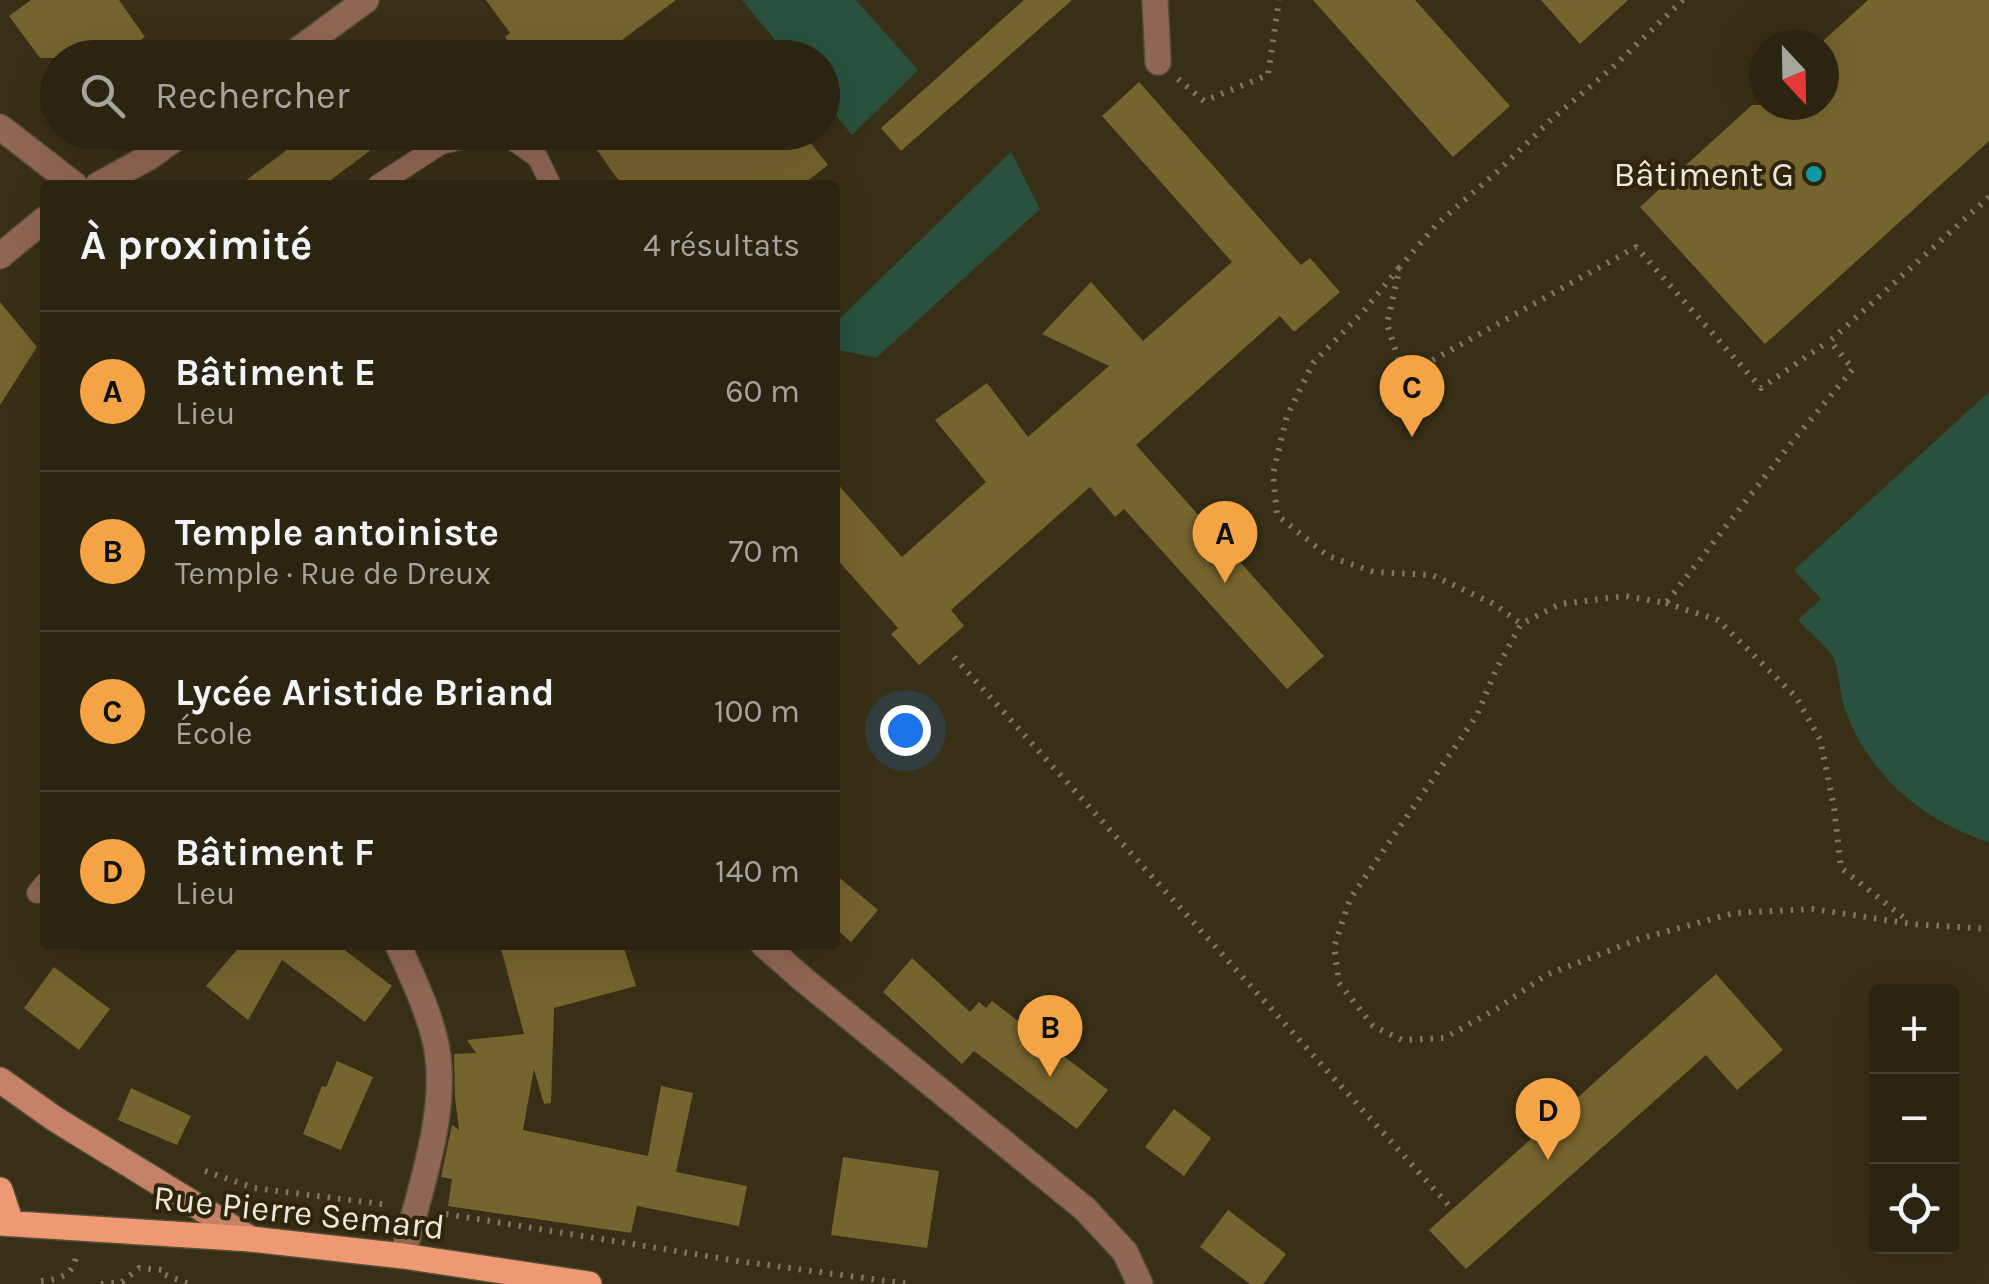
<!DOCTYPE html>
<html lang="fr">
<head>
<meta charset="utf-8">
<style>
	body { margin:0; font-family:Karla,sans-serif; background:#36301e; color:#f1f3f6 }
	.controls { position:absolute; right:30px; bottom:30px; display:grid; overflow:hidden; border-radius:10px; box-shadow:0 10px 40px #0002 }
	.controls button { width:90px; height:90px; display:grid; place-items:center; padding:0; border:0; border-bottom:2px solid #464130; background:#2a2410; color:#f1f3f6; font:50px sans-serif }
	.compass { position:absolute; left:1749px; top:30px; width:90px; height:90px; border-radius:50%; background:#2a2410; box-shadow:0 10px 40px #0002; rotate:158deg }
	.you { position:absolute; left:905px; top:730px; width:35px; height:35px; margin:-25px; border:8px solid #fff; border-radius:50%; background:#1a73e8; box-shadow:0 0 0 15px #1a73e833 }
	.badge { display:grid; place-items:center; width:65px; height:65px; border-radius:50%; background:#f4a444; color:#111; font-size:32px; font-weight:700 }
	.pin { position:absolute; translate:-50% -82px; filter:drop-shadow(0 2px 5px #0008) }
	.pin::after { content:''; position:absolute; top:52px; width:35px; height:30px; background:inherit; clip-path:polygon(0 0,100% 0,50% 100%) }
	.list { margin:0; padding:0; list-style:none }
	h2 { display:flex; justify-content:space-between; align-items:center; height:130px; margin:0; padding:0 40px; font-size:42px }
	h2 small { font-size:32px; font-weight:400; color:#a5a49f }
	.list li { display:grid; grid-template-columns:65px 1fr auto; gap:30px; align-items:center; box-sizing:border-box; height:160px; padding:0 40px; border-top:2px solid #464130 }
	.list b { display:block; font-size:38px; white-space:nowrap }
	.list p { margin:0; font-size:32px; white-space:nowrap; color:#a5a49f }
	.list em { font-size:32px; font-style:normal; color:#a5a49f }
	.icon { flex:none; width:55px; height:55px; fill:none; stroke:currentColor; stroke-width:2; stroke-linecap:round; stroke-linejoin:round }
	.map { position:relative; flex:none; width:1989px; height:1284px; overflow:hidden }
	.search { position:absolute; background:#2a2410; box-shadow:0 10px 40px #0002; left:40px; top:40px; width:800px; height:110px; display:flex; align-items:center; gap:25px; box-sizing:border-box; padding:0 35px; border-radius:55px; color:#a5a49f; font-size:38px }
	.panel { position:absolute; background:#2a2410; box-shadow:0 10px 40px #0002; left:40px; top:180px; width:800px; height:770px; border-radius:10px }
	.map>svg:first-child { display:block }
	.green { fill:#2a513e }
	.building { fill:#76642e }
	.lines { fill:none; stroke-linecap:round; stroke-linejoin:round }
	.lane-casing { stroke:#554d35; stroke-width:22 }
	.street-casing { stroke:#554d35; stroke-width:28 }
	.secondary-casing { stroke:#554d35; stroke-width:28 }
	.primary-casing { stroke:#554d35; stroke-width:28 }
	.path { stroke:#7d7660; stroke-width:6; stroke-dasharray:2.5 8; stroke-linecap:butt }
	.lane { stroke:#906654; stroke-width:20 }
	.street { stroke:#906654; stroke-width:25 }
	.secondary { stroke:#c68266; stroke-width:25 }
	.primary { stroke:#ef9874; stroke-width:25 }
	.culture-dot { fill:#0f9aa8; stroke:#2e260c; stroke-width:4 }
	.labels { text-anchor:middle; stroke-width:8; stroke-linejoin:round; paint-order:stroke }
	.poi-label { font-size:35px; fill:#ede8d9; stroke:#2e260c; text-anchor:end }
	.street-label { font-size:35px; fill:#ede8d9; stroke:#2e260c }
</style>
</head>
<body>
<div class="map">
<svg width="1989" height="1284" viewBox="0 0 1989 1284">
	<rect width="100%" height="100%" fill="#383016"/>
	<!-- green -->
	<path class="green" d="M 742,0 L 856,0 L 918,70 L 852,135 L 823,99 L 822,58 L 789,57 Z
		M 1011,152 L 1040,209 L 876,358 L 835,349 L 835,323 Z
		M 1989,392 L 1989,842 C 1923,821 1871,777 1846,712 C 1839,695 1840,674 1834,659 C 1829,648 1807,630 1798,620 L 1821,599 L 1794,570 Z"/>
	<!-- building -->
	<path class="building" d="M 31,0 L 119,0 L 145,37 L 118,58 L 40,58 L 9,16 Z
		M 486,0 L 676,0 L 599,57 L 520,57 L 505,37 L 510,33 Z
		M 1024,0 L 1072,0 L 901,151 L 881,128 Z
		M 1313,0 L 1415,0 L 1510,106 L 1453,157 Z
		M 1541,0 L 1628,0 L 1580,44 Z
		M 1868,0 L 1989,0 L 1989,141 L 1765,344 L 1640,207 L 1752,105 L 1824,105 L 1824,40 Z
		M 1139,82 L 1301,265 L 1310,258 L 1340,292 L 1294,332 L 1280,316 L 1136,445 L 1324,656 L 1287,689 L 1124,509 L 1115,517 L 1090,487 L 951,610 L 964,626 L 919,665 L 891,634 L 898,628 L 835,557 L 835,481 L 902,557 L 986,482 L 935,420 L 987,383 L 1028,437 L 1109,366 L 1042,334 L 1091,282 L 1143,341 L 1232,262 L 1102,116 Z
		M 311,132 L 395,132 L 324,185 L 240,185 Z
		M 584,132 L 802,132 L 828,165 L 802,185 L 622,185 Z
		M 0,302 L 37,347 L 0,405 Z
		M 835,874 L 878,910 L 851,942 L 835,928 Z
		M 241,945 L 338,945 L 392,986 L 365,1022 L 282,960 L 248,1020 L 206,986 Z
		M 500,945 L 623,945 L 636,986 L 554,1008 L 551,1103 L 544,1104 L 534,1069 L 523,1130 L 648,1156 L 661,1086 L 693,1093 L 676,1172 L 747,1186 L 739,1226 L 637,1206 L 631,1233 L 448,1206 L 452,1179 L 441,1177 L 452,1125 L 459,1130 L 455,1097 L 454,1054 L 476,1053 L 467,1040 L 524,1034 Z
		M 912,958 L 970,1012 L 979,1002 L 986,1008 L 992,1001 L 1108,1090 L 1077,1129 L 974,1051 L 962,1064 L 883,992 Z
		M 54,967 L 110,1009 L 79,1050 L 24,1008 Z
		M 1716,974 L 1783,1050 L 1737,1090 L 1706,1055 L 1466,1269 L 1429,1230 Z
		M 337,1061 L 373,1077 L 341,1150 L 303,1134 L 322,1086 L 326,1087 Z
		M 131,1088 L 191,1116 L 177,1145 L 118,1120 Z
		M 1174,1109 L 1211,1138 L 1184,1176 L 1145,1147 Z
		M 843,1157 L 939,1171 L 927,1248 L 831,1235 Z
		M 1228,1210 L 1286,1254 L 1263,1284 L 1250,1284 L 1200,1247 Z"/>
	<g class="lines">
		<!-- lane casing -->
		<g class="lane-casing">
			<path id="lane" d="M 502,132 L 538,158 L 551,185
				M 378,185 L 441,144 L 493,132
				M 37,893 L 45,883"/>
		</g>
		<!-- street casing -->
		<g class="street-casing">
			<path id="street" d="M 1155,0 L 1158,62
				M 287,58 L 366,0
				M 0,127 L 75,185
				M 98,185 L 151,156 L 184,132
				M 0,256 L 45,219
				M 398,945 C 412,976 427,1007 435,1040 C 451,1106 419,1191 403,1256
				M 764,945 L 804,980 L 1085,1209 L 1125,1252 L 1140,1284"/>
		</g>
		<!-- secondary casing -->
		<g class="secondary-casing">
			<path id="secondary" d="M 0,1080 L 55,1119 L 251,1239"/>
		</g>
		<!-- primary casing -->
		<g class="primary-casing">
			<path id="primary" d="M 0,1190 L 11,1223
				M 0,1223 L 251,1239 L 403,1256 L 589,1284"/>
		</g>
		<!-- path -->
		<path class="path" d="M 1683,0 L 1611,69 L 1553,118 L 1498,171 L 1437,224 L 1400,267 L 1387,324 L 1404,376 L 1636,247 L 1761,388 L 1829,341
			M 1178,79 L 1204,101 L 1268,75 L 1279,0
			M 1989,197 L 1830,341 L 1853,369 L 1792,442 L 1666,603 L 1625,596 L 1560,604 L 1521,624 L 1495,672 L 1477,715 L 1350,899 L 1334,947 L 1339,983 L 1373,1026 L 1402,1040 L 1444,1038 L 1498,1008 L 1546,975 L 1639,939 L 1734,913 L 1813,909 L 1912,924 L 1989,929
			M 1399,268 L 1362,313 L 1313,363 L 1287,416 L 1273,474 L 1277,515 L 1328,556 L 1374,572 L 1432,575 L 1494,604 L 1521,624
			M 1666,603 L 1718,620 L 1796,697 L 1820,739 L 1834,807 L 1841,868 L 1908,921
			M 954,657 L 1451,1208
			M 205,1171 L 254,1188 L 389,1205
			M 446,1214 L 738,1261 L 909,1284
			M 41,1281 C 59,1280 74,1274 76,1256
			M 101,1284 L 122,1282 L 139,1268 L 163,1270 L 163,1274 L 189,1284"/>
		<!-- lane -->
		<use href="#lane" class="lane"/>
		<!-- street -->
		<use href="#street" class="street"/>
		<!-- secondary -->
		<use href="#secondary" class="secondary"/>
		<!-- primary -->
		<use href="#primary" class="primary"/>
	</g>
	<!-- markers -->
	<circle class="culture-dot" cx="1814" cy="174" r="10"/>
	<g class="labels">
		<!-- poi labels -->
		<g class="poi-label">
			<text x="1794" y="186">Bâtiment G</text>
		</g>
		<!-- street labels -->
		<g class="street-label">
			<text transform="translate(299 1212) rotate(6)" y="12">Rue Pierre Semard</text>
		</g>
	</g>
</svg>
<div class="controls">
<button>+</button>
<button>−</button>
<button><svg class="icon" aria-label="locate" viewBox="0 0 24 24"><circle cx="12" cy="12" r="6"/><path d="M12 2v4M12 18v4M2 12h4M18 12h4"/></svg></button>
</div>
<svg class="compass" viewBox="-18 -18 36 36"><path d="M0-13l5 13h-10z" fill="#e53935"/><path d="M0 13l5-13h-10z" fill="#a5a49f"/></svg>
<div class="you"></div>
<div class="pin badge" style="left:1225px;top:583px">A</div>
<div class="pin badge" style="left:1050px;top:1077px">B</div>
<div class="pin badge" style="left:1412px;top:437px">C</div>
<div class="pin badge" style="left:1548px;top:1160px">D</div>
<div class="search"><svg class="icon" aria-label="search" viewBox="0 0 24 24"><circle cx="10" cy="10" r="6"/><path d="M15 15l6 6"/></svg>Rechercher</div>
<section class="panel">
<h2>À proximité<small>4 résultats</small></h2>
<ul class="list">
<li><span class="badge">A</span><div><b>Bâtiment E</b><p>Lieu</p></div><em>60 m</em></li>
<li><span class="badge">B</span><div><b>Temple antoiniste</b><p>Temple · Rue de Dreux</p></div><em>70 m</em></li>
<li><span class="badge">C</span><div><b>Lycée Aristide Briand</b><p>École</p></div><em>100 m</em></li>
<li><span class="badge">D</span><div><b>Bâtiment F</b><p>Lieu</p></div><em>140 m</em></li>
</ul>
</section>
</div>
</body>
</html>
